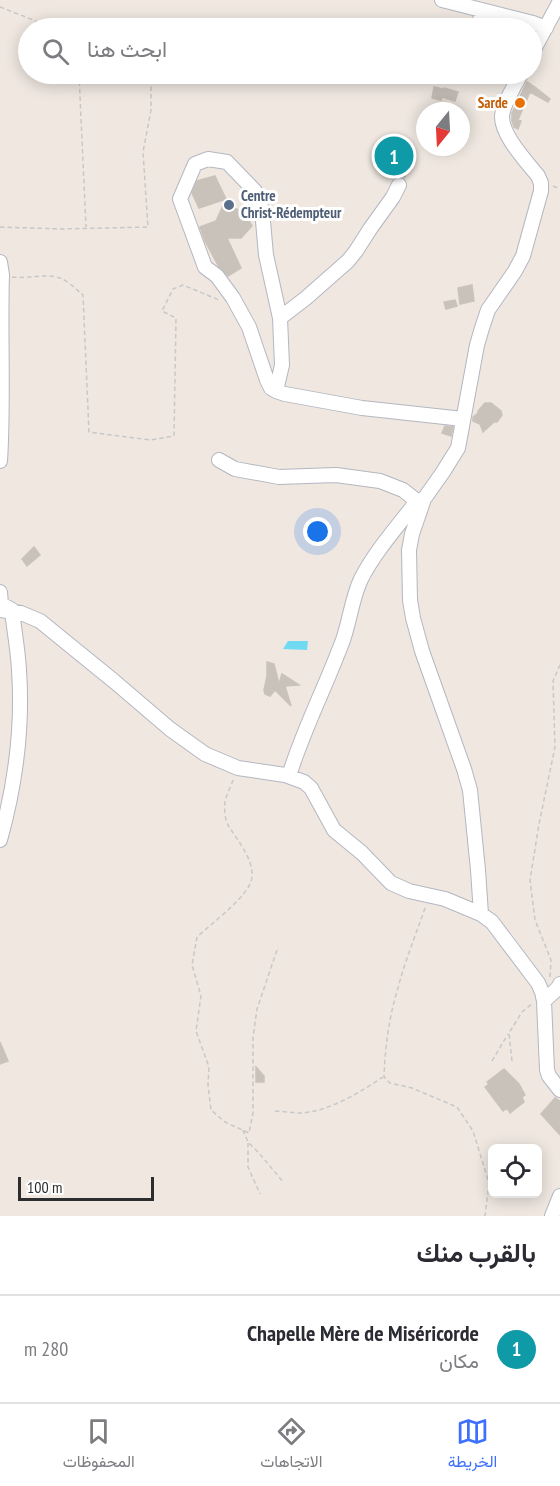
<!DOCTYPE html>
<html lang="ar">
<head>
<meta charset="utf-8">
<style>
	body { margin:0; font-family:"PT Sans Narrow",Vazirmatn,sans-serif; background:#f7f7f7; color:#2b2b33; direction:rtl }
	.controls { position:absolute; right:18px; bottom:18px; display:grid; overflow:hidden; border-radius:9px; box-shadow:0 3px 15px #0003 }
	.controls button { width:54px; height:54px; display:grid; place-items:center; padding:0; border:0; border-bottom:2px solid #e1e1e2; background:#fff; color:#2b2b33; font:30px sans-serif }
	.compass { position:absolute; left:416px; top:102px; width:54px; height:54px; border-radius:50%; background:#fff; box-shadow:0 3px 15px #0003; rotate:198deg }
	.scale { position:absolute; left:18px; bottom:15px; width:136px; box-sizing:border-box; padding-left:6px; border:3px solid #2d2d2d; border-top:0; font-size:16px; line-height:21px; white-space:nowrap; color:#2d2d2d; -webkit-text-stroke:4px #fff; paint-order:stroke }
	.you { position:absolute; left:318px; top:532px; width:21px; height:21px; margin:-15px; border:4px solid #fff; border-radius:50%; background:#1a73e8; box-shadow:0 0 0 9px #1a73e833 }
	.badge { display:grid; place-items:center; width:39px; height:39px; border-radius:50%; background:#3d70ff; color:#fff; font-size:20px; font-weight:700 }
	.pin { position:absolute; translate:-50% -50%; border:3px solid #fff; box-shadow:0 2px 6px #0006 }
	.list { margin:0; padding:0; list-style:none }
	h2 { display:flex; justify-content:space-between; align-items:center; height:78px; margin:0; padding:0 24px; font-size:26px }
	h2 small { font-size:20px; font-weight:400; color:#7c7c81 }
	.list li { display:grid; grid-template-columns:39px 1fr auto; gap:18px; align-items:center; box-sizing:border-box; height:108px; padding:0 24px; border-top:2px solid #e1e1e2 }
	.list b { display:block; font-size:22px; white-space:nowrap }
	.list p { margin:0; font-size:20px; white-space:nowrap; color:#7c7c81 }
	.list em { font-size:20px; font-style:normal; color:#7c7c81 }
	.icon { flex:none; width:33px; height:33px; fill:none; stroke:currentColor; stroke-width:2; stroke-linecap:round; stroke-linejoin:round }
	.map { position:relative; flex:none; width:560px; height:1216px; overflow:hidden; direction:ltr }
	.search { position:absolute; background:#fff; box-shadow:0 3px 15px #0003; left:18px; right:18px; top:18px; height:66px; display:flex; align-items:center; gap:15px; box-sizing:border-box; padding:0 21px; border-radius:33px; color:#7c7c81; font-size:22px }
	.sheet { height:186px; background:#fff }
	nav { display:flex; justify-content:space-around; align-items:center; box-sizing:border-box; height:84px; border-top:2px solid #e1e1e2; background:#fff; font-size:16px; color:#7c7c81 }
	nav a { display:grid; justify-items:center; gap:3px }
	nav .on { color:#3d70ff }
	.map>svg:first-child { display:block }
	.water { fill:#71daf3 }
	.building { fill:#c8c2bb; stroke:#cbc3b9; stroke-width:1.5 }
	.lines { fill:none; stroke-linecap:round; stroke-linejoin:round }
	.minor-casing { stroke:#b3b7c1; stroke-width:16 }
	.path { stroke:#c8c8c8; stroke-width:1.5; stroke-dasharray:4.5 3; stroke-linecap:butt }
	.minor { stroke:#fff; stroke-width:14 }
	.food-dot { fill:#e8710a; stroke:#fff; stroke-width:2 }
	.service-dot { fill:#5c6f8a; stroke:#fff; stroke-width:2 }
	.labels { text-anchor:middle; stroke-width:6; stroke-linejoin:round; paint-order:stroke }
	.food-label { font-size:15px; font-weight:bold; fill:#c56008; stroke:#fff; text-anchor:end }
	.service-label { font-size:15px; font-weight:bold; fill:#4e5e75; stroke:#fff; text-anchor:start }
</style>
</head>
<body>
<div class="map">
<svg width="560" height="1216" viewBox="0 0 560 1216">
	<rect width="100%" height="100%" fill="#efe7e0"/>
	<!-- water -->
	<path class="water" d="M 288,641 L 308,641 L 307,650 L 283,649 Z"/>
	<!-- building -->
	<path class="building" d="M 527,82 L 535,87 L 550,99 L 548,102 L 530,92 L 518,120 L 521,121 L 518,129 L 514,127 L 512,121 L 512,113 Z
		M 434,87 L 443,89 L 444,88 L 458,92 L 455,101 L 442,97 L 441,100 L 432,98 Z
		M 403,141 L 405,177 L 397,174 L 395,169 L 386,170 L 384,142 Z
		M 215,176 L 226,199 L 199,208 L 192,193 L 197,181 Z
		M 226,199 L 229,206 L 244,212 L 252,226 L 241,238 L 227,238 L 241,268 L 228,276 L 219,267 L 205,241 L 200,227 L 216,221 Z
		M 472,285 L 474,301 L 460,304 L 458,288 Z
		M 455,300 L 457,306 L 446,309 L 444,302 Z
		M 485,403 L 491,403 L 501,411 L 502,415 L 497,422 L 494,422 L 483,432 L 480,424 L 473,421 L 473,417 L 478,413 L 478,411 Z
		M 445,426 L 453,427 L 451,436 L 442,433 Z
		M 34,547 L 40,555 L 27,566 L 22,559 Z
		M 267,662 L 274,664 L 279,684 L 282,674 L 299,685 L 285,686 L 291,706 L 275,690 L 270,696 L 265,694 L 264,690 L 267,676 Z
		M 0,1042 L 8,1061 L 0,1064 Z
		M 256,1067 L 264,1076 L 264,1082 L 256,1082 Z
		M 504,1069 L 519,1084 L 525,1095 L 522,1097 L 524,1102 L 510,1113 L 507,1108 L 503,1111 L 485,1087 L 489,1084 L 487,1082 Z
		M 555,1098 L 560,1101 L 560,1135 L 541,1114 Z"/>
	<g class="lines">
		<!-- minor casing -->
		<g class="minor-casing">
			<path id="minor" d="M 442,0 L 533,23 L 546,28
				M 474,28 L 486,12
				M 532,53 L 560,1
				M 0,262 L 2,275 C 0,337 4,399 0,461
				M 280,318 L 306,298 L 348,261 L 356,251 L 370,229 L 393,197 L 399,185
				M 276,391 L 271,388 L 267,380 L 249,327 L 233,298 L 217,276 L 205,267 L 180,199 L 195,164 L 208,159 L 227,162 L 255,191 L 262,210 L 266,255 L 280,318 L 282,365 L 276,391 L 285,394 L 362,408 L 463,419
				M 219,460 L 235,469 L 279,477 L 336,475 L 380,481 L 403,490 L 417,501
				M 0,592 L 1,604 L 12,610 C 14,630 18,650 19,670 C 23,727 15,786 0,840
				M 0,610 L 21,613 L 40,621 L 115,682 L 170,729 L 205,754 L 238,768 L 285,775 L 304,782 L 311,788 L 334,830 L 362,853 L 391,883 L 409,891 L 445,899 L 481,914 L 492,922 L 538,983 L 542,992 L 544,1001 L 547,1070 L 549,1076 L 560,1090
				M 289,776 C 303,730 326,686 343,640 C 350,620 352,598 361,579 C 376,550 398,526 417,501 L 424,499
				M 481,914 L 478,870 L 470,790 L 464,769 L 422,651 L 413,618 L 410,600 L 409,550 L 412,534 L 424,499 L 443,472 L 458,448 L 477,345 L 482,328 L 488,310 L 515,271 L 523,256 L 541,191 L 541,183 L 538,176 C 527,162 501,135 502,116 C 503,104 515,85 521,74
				M 544,1001 L 558,988 L 560,984
				M 552,1216 L 560,1196"/>
		</g>
		<!-- path -->
		<path class="path" d="M 0,7 L 54,28
			M 79,74 L 86,227
			M 553,186 L 560,189
			M 0,227 L 62,229 L 148,227 L 143,152 L 151,110 L 151,74
			M 12,277 C 28,279 45,273 60,278 C 68,281 77,290 83,295 L 89,432 L 150,440 L 174,436 L 176,318 L 162,311 L 173,289 L 183,285 L 219,300
			M 233,780 C 231,787 226,795 225,802 C 224,808 225,820 228,825 C 237,840 259,865 250,884 C 241,902 212,923 197,937 L 192,965 L 201,996 L 196,1031 L 209,1067 L 208,1085 L 211,1110 L 225,1122 L 249,1133 L 253,1113 L 253,1038 L 257,1009 L 278,947
			M 425,908 C 416,934 405,961 398,988 C 389,1017 385,1047 384,1077 L 390,1083 L 412,1088 L 457,1107 L 473,1131 L 489,1183 L 485,1216
			M 550,977 L 551,960 L 535,920 L 530,880 L 539,824 L 555,747 L 553,681 L 560,665
			M 492,1061 L 508,1034
			M 512,1061 L 509,1033 L 522,1012 L 533,1003
			M 275,1111 C 283,1111 291,1113 299,1113 C 326,1113 361,1092 383,1077
			M 243,1130 L 248,1142 L 259,1153 L 284,1183
			M 248,1143 L 248,1167 L 260,1194"/>
		<!-- minor -->
		<use href="#minor" class="minor"/>
	</g>
	<!-- markers -->
	<circle class="food-dot" cx="520" cy="103" r="6"/>
	<circle class="service-dot" cx="229" cy="205" r="6"/>
	<g class="labels">
		<!-- food labels -->
		<g class="food-label">
			<text x="508" y="108">Sarde</text>
		</g>
		<!-- service labels -->
		<g class="service-label">
			<text x="241" y="201">Centre<tspan x="241" dy="17">Christ-Rédempteur</tspan></text>
		</g>
	</g>
</svg>
<div class="controls">
<button><svg class="icon" aria-label="locate" viewBox="0 0 24 24"><circle cx="12" cy="12" r="6"/><path d="M12 2v4M12 18v4M2 12h4M18 12h4"/></svg></button>
</div>
<svg class="compass" viewBox="-18 -18 36 36"><path d="M0-13l5 13h-10z" fill="#e53935"/><path d="M0 13l5-13h-10z" fill="#7c7c81"/></svg>
<div class="scale">100 m</div>
<div class="you"></div>
<div class="pin badge" style="left:394px;top:156px;background:#0f9aa8">1</div>
<div class="search"><svg class="icon" aria-label="search" viewBox="0 0 24 24"><circle cx="10" cy="10" r="6"/><path d="M15 15l6 6"/></svg>ابحث هنا</div>
</div>
<section class="sheet">
<h2>بالقرب منك<small></small></h2>
<ul class="list">
<li><span class="badge" style="background:#0f9aa8">1</span><div><b>Chapelle Mère de Miséricorde</b><p>مكان</p></div><em>280 m</em></li>
</ul>
</section>
<nav>
<a class="on"><svg class="icon" aria-label="map" viewBox="0 0 24 24"><path d="M3 6l6-2 6 2 6-2v14l-6 2-6-2-6 2zM9 4v14M15 6v14"/></svg>الخريطة</a>
<a><svg class="icon" aria-label="directions" viewBox="0 0 24 24"><path d="M12 3l9 9-9 9-9-9zM9 14v-3h6M13 9l2 2-2 2"/></svg>الاتجاهات</a>
<a><svg class="icon" aria-label="saved" viewBox="0 0 24 24"><path d="M7 4h10v16l-5-4-5 4z"/></svg>المحفوظات</a>
</nav>
</body>
</html>
